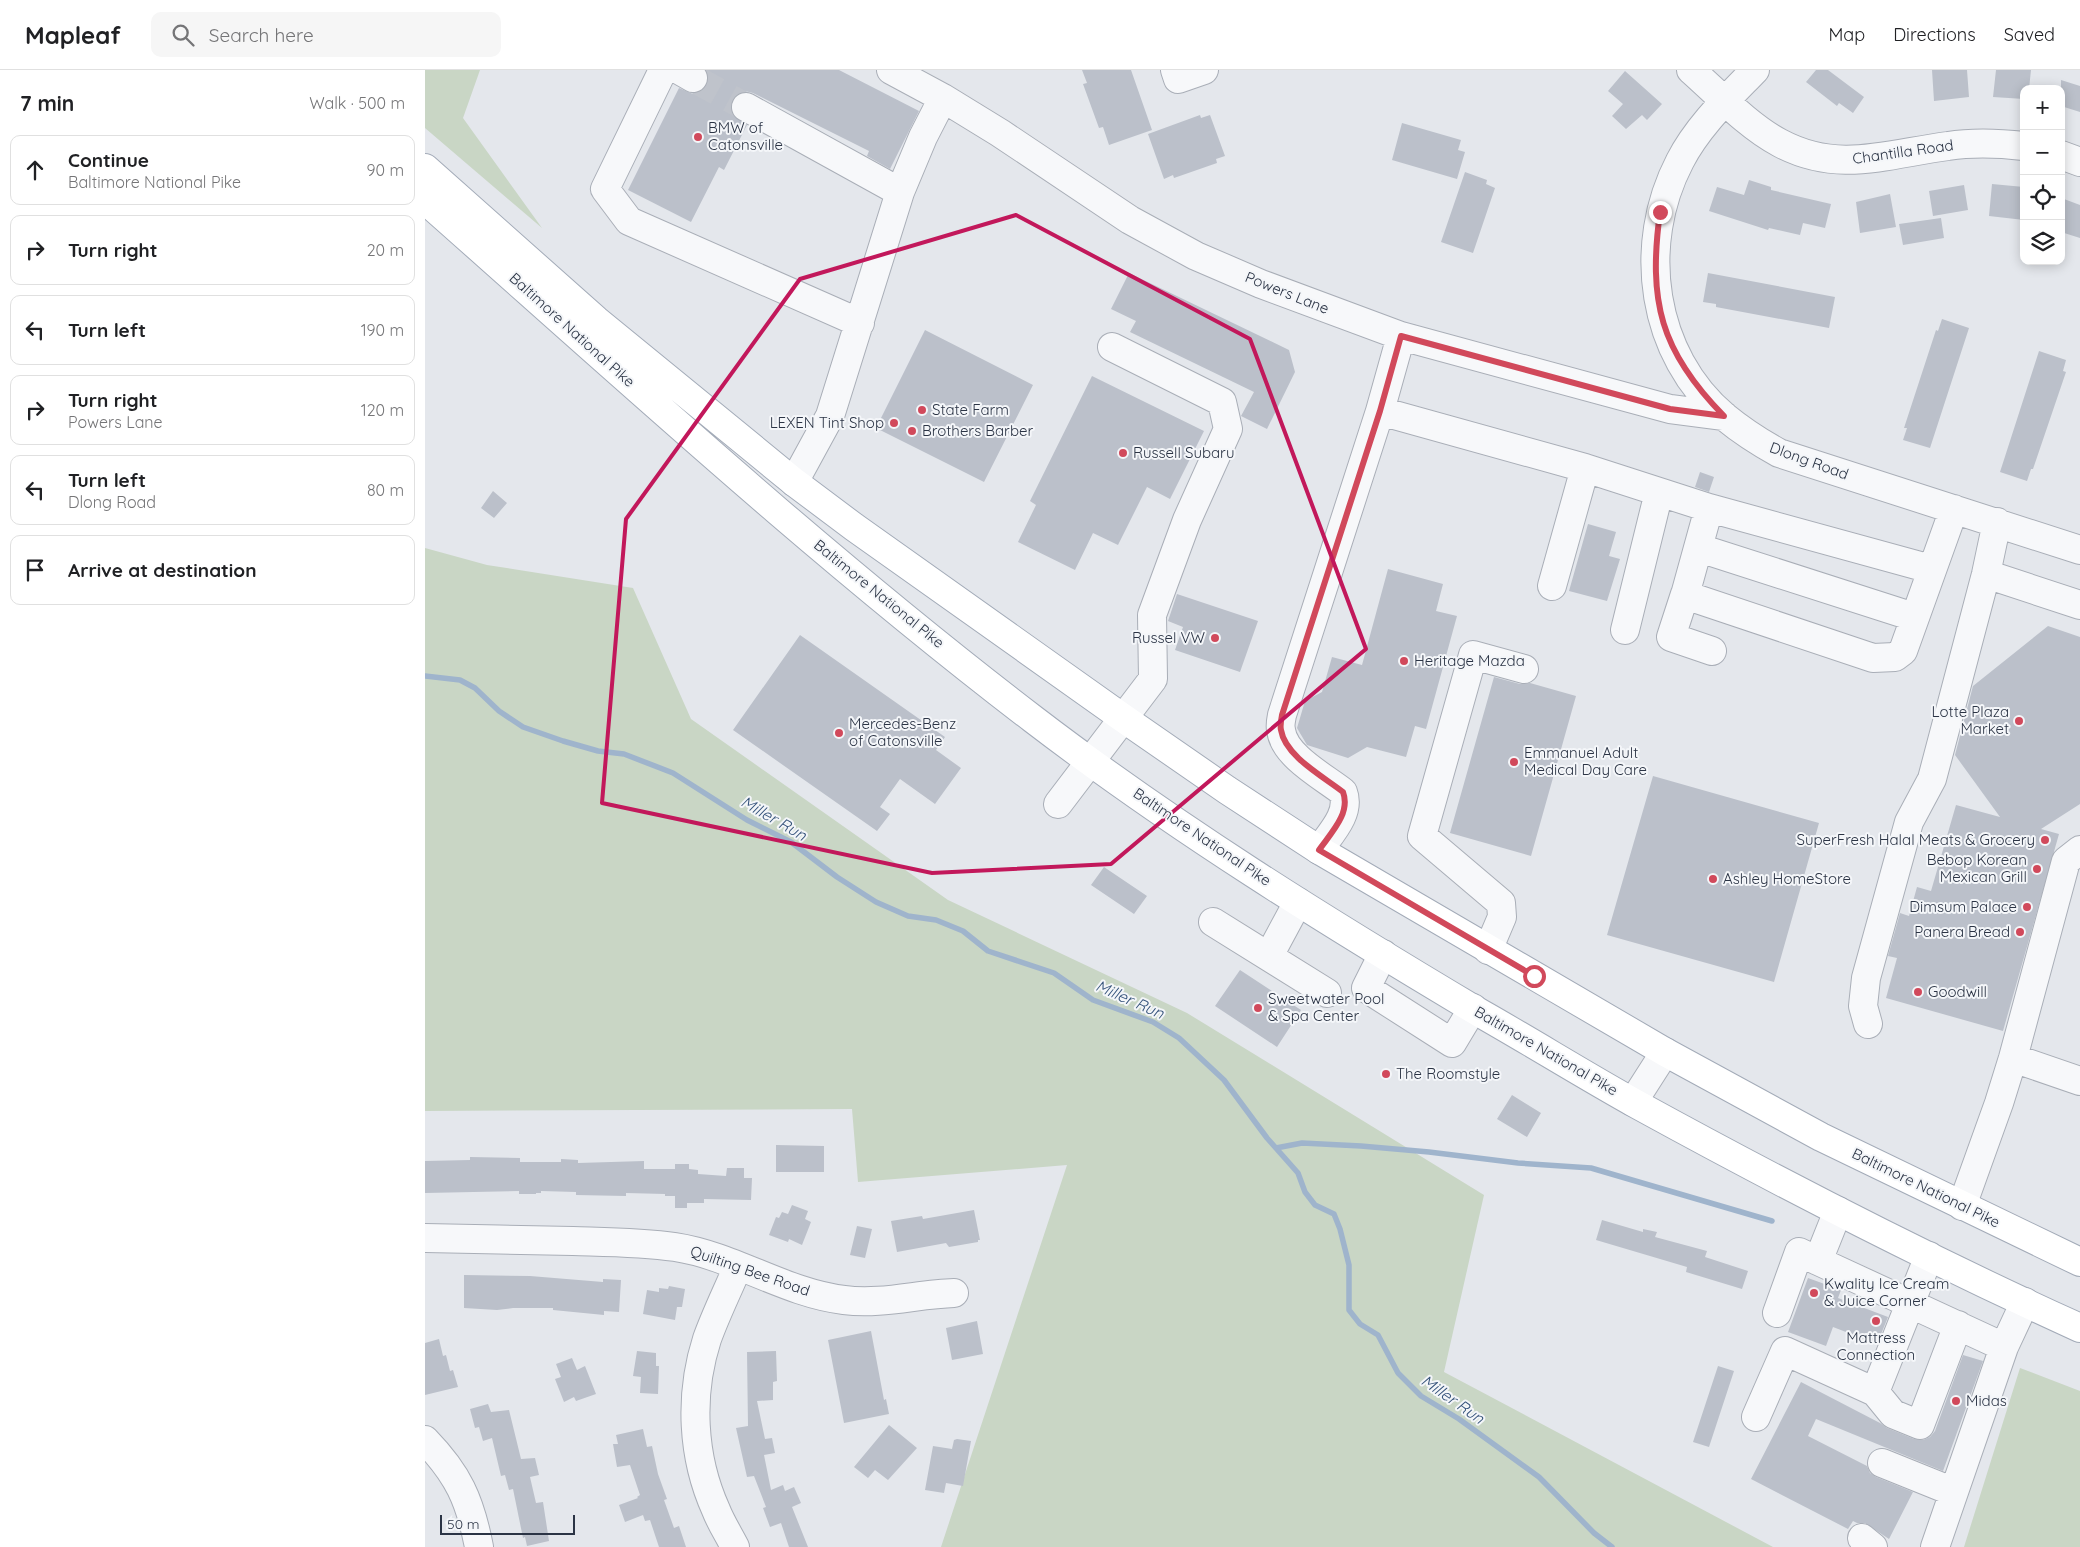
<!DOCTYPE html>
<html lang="en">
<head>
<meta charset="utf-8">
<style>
	body { margin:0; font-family:Quicksand,sans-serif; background:#f6f6f6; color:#202124 }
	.controls { position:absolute; right:15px; top:15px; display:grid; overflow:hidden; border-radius:10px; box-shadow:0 2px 12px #0003 }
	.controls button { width:45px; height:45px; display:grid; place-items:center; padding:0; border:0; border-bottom:1px solid #e0e0e0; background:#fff; color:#202124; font:25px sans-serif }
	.scale { position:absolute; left:15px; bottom:12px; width:135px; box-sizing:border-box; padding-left:5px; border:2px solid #2b3445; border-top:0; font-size:14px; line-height:18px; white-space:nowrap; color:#2b3445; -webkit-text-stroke:4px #f4f6f9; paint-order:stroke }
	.stop { position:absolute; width:15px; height:15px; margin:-11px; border:4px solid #d1495b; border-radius:50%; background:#fff }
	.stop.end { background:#d1495b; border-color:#fff; box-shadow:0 1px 5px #0008 }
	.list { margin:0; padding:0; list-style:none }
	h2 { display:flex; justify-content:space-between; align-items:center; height:65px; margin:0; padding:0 20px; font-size:21px }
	h2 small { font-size:16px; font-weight:400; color:#757577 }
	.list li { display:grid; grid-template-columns:32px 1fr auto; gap:15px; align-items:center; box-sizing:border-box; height:70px; margin:0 10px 10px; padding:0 10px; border:1px solid #e0e0e0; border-radius:10px }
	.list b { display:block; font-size:19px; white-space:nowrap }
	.list p { margin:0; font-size:16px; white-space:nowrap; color:#757577 }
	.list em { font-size:16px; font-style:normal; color:#757577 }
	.icon { flex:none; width:28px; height:28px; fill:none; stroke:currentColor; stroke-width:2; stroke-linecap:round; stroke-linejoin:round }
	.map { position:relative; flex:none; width:1655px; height:1477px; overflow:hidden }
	header { display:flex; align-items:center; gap:30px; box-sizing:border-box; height:70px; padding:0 25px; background:#fff; border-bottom:1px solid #e0e0e0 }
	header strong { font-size:24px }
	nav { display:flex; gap:28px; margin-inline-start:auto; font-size:18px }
	.search { width:350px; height:45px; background:#f6f6f6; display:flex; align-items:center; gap:12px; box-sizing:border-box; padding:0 18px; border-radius:10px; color:#757577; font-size:19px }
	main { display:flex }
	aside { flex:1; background:#fff }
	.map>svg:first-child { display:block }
	.green { fill:#c9d6c5 }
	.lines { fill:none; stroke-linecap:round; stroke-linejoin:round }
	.stream { stroke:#9fb4cc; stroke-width:5.5 }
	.building { fill:#bbc0ca }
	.minor-tunnel { stroke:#bfc3cb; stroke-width:28; stroke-dasharray:28 14; stroke-linecap:butt }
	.minor-casing { stroke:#a9aeb7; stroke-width:30 }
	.major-casing { stroke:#a3abb8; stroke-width:30 }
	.minor { stroke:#f7f8fa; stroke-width:28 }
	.major { stroke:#fff; stroke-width:28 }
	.route { stroke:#d1495b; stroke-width:6 }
	.marked { fill:none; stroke:#c2185b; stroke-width:4; stroke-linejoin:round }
	.poi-dot { fill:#d1495b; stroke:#f4f6f9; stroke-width:2 }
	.labels { text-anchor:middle; stroke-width:4; stroke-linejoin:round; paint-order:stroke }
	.poi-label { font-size:15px; fill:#2b3445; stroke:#f4f6f9; text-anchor:start }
	.street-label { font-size:15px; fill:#2b3445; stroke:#f4f6f9 }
	.water-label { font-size:16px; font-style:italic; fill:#34527a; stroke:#f4f6f9 }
</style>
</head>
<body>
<header>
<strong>Mapleaf</strong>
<div class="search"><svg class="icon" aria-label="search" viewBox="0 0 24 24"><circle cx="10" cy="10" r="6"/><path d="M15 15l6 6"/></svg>Search here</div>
<nav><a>Map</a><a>Directions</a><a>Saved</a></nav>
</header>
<main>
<aside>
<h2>7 min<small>Walk · 500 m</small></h2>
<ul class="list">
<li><svg class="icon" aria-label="ahead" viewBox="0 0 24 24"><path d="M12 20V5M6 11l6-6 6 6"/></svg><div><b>Continue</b><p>Baltimore National Pike</p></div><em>90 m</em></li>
<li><svg class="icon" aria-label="right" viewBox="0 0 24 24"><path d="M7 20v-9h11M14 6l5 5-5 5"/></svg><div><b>Turn right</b></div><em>20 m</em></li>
<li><svg class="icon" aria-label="left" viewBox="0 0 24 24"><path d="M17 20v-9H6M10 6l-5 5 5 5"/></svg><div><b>Turn left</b></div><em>190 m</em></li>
<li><svg class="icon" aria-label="right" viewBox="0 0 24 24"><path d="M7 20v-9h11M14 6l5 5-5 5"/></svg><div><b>Turn right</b><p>Powers Lane</p></div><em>120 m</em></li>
<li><svg class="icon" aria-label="left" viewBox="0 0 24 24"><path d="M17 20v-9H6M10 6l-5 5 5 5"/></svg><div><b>Turn left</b><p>Dlong Road</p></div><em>80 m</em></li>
<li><svg class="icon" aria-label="arrive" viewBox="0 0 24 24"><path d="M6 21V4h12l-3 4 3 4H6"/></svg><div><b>Arrive at destination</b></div></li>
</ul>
</aside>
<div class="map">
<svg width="1655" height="1477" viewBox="0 0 1655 1477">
	<rect width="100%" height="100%" fill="#e4e7ec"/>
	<!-- green -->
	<path class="green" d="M 0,0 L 55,0 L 38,48 L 117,158 L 0,58 Z
		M 0,478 L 62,495 L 208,518 L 266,649 L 523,830 L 762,943 L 1059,1125 L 1019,1302 L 1348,1477 L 516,1477 L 642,1095 L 433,1112 L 427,1039 L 0,1041 Z
		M 1595,1298 L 1655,1321 L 1655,1477 L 1539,1477 Z"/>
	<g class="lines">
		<!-- stream -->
		<path class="stream" d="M 0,606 L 35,610 L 50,618 L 74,641 L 98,657 L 138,671 L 173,681 L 199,684 L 248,703 L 322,750 L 366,772 L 412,807 L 451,832 L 483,846 L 511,850 L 538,861 L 563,881 L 629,903 L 668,930 L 728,952 L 754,968 L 799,1010 L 842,1068 L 873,1103 L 880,1122 L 890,1135 L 909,1144 L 915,1159 L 924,1195 L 924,1240 L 935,1254 L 953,1265 L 973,1303 L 996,1326 L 1034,1349 L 1114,1407 L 1169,1463 L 1187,1477
			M 851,1078 L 877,1073 L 936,1076 L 1004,1082 L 1093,1093 L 1166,1098 L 1347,1151"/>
	</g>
	<!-- building -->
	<path class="building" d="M 281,0 L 414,0 L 494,41 L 465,99 L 442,86 L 444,81 L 328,23 L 320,21 L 313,23 L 307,30 L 305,38 L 308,45 L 322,55 L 299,100 L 294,97 L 266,152 L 203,120 L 254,18 L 268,24 L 276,21 L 281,16 L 284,8 Z
		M 657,0 L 706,0 L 727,60 L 684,75 L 678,57 L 674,58 L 658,14 L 662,13 Z
		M 1391,0 L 1403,0 L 1439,27 L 1428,43 L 1414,33 L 1412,36 L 1381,12 Z
		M 1507,0 L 1542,0 L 1544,27 L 1509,31 Z
		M 1571,0 L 1606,0 L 1604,19 L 1599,19 L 1599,29 L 1568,27 Z
		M 1200,1 L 1237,34 L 1222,50 L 1217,45 L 1201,59 L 1187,46 L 1198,34 L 1183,21 Z
		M 1636,10 L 1655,16 L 1655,42 L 1636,36 Z
		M 775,45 L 776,48 L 785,45 L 800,86 L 791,89 L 792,93 L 749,108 L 748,105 L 739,109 L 723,64 Z
		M 977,53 L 1036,70 L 1033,80 L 1040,82 L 1032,109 L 967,90 Z
		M 1040,102 L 1062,110 L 1061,114 L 1070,118 L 1048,183 L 1016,172 Z
		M 1324,110 L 1346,117 L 1346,120 L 1406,134 L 1400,158 L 1378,153 L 1375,165 L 1344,158 L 1343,160 L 1284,141 L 1292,117 L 1319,125 Z
		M 1567,114 L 1599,117 L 1599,150 L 1564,146 Z
		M 1539,115 L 1543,140 L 1508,146 L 1504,121 Z
		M 1465,124 L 1471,157 L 1435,163 L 1431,132 Z
		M 1639,129 L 1655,135 L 1655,168 L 1636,162 L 1636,137 Z
		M 1516,148 L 1519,168 L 1478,175 L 1474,154 Z
		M 704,203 L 864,280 L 870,302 L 842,359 L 816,346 L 829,322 L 705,262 L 711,251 L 686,239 Z
		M 1283,203 L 1410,227 L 1404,258 L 1291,237 L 1291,234 L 1278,232 Z
		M 1517,249 L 1544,258 L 1505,378 L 1478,370 L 1482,358 L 1479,358 L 1511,260 L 1513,261 Z
		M 500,260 L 608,315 L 559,412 L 451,358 Z
		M 1614,281 L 1641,290 L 1638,301 L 1641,302 L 1608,399 L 1606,399 L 1602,411 L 1575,402 Z
		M 667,306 L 779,361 L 745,429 L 722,417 L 693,475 L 668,463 L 650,500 L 593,472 L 611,435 L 605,431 Z
		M 1275,402 L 1289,407 L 1284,422 L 1270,417 Z
		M 68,421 L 82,433 L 69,448 L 56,438 Z
		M 1163,454 L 1191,462 L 1184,486 L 1195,489 L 1182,531 L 1144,521 Z
		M 963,499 L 1018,514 L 1011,541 L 1032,546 L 1001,659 L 990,656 L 981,687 L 942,677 L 923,688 L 882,675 L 872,658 L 880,631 L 897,622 L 907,587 L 937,595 Z
		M 752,524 L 833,551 L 815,602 L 750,580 L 758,557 L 743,551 Z
		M 1623,556 L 1655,567 L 1655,734 L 1616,759 L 1634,764 L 1578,961 L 1461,928 L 1472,888 L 1463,886 L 1475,843 L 1484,846 L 1492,817 L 1506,821 L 1531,735 L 1575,747 L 1530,685 L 1548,616 Z
		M 375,565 L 520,667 L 511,680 L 536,698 L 510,734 L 475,709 L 455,737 L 465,744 L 452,761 L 308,660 Z
		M 1069,607 L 1095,614 L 1105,613 L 1151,626 L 1106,786 L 1025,763 Z
		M 1228,706 L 1394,753 L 1349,912 L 1182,865 Z
		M 679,797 L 722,826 L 709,844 L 666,815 Z
		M 815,900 L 876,940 L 852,977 L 790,936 Z
		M 1087,1025 L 1116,1043 L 1102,1067 L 1072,1049 Z
		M 351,1075 L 399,1076 L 399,1102 L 351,1102 Z
		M 45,1087 L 95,1088 L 95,1092 L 136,1092 L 136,1089 L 153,1090 L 153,1093 L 219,1091 L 219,1099 L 250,1099 L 250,1094 L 264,1094 L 264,1099 L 273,1100 L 273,1104 L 301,1106 L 302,1098 L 319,1098 L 319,1108 L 327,1108 L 326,1130 L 279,1129 L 279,1133 L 262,1133 L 262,1138 L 250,1138 L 250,1126 L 240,1126 L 240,1124 L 201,1123 L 201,1126 L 151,1125 L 151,1122 L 116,1121 L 116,1123 L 111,1123 L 111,1124 L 94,1124 L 94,1121 L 0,1123 L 0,1091 L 45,1090 Z
		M 367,1135 L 383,1141 L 380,1149 L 386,1152 L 377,1175 L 364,1169 L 363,1172 L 344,1165 L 351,1147 L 354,1148 L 357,1142 L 363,1144 Z
		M 549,1140 L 555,1170 L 553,1170 L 553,1172 L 524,1177 L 521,1173 L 472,1182 L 466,1151 L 497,1146 L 498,1149 Z
		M 1177,1150 L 1218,1162 L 1218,1159 L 1232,1162 L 1230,1167 L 1282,1181 L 1280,1187 L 1323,1201 L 1317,1219 L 1261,1202 L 1262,1197 L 1171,1170 Z
		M 432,1156 L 447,1159 L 440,1188 L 425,1185 Z
		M 39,1205 L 105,1206 L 178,1212 L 178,1209 L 196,1210 L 194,1242 L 179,1241 L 179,1245 L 128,1240 L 128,1238 L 88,1238 L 72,1240 L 39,1238 Z
		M 1383,1208 L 1416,1220 L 1413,1228 L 1463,1247 L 1452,1274 L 1408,1257 L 1401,1276 L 1363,1262 Z
		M 244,1216 L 260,1219 L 257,1237 L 252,1237 L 250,1250 L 218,1244 L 222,1220 L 234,1222 L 234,1218 L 243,1219 Z
		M 552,1251 L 558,1284 L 527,1290 L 521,1258 Z
		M 446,1261 L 459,1330 L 461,1329 L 464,1344 L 419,1353 L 403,1270 Z
		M 14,1269 L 18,1286 L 21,1285 L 25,1301 L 28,1300 L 33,1317 L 0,1325 L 0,1273 Z
		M 212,1281 L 231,1283 L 231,1296 L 234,1296 L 233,1324 L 215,1323 L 216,1307 L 208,1306 Z
		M 351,1281 L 352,1311 L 348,1312 L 348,1330 L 332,1331 L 340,1369 L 347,1368 L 350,1383 L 339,1385 L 346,1420 L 358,1415 L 360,1421 L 369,1417 L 376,1433 L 367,1437 L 383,1477 L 364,1477 L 356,1453 L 345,1457 L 338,1438 L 341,1437 L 329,1406 L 322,1407 L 311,1358 L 323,1356 L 322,1282 Z
		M 1538,1285 L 1558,1291 L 1518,1401 L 1391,1349 L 1383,1366 L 1442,1396 L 1445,1403 L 1451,1407 L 1488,1422 L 1464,1469 L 1440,1453 L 1432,1453 L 1428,1451 L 1423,1459 L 1326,1409 L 1376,1312 L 1455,1353 L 1462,1358 L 1489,1369 L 1498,1370 L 1505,1367 L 1510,1361 Z
		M 147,1288 L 152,1300 L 160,1296 L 171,1324 L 151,1331 L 149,1327 L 139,1332 L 130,1309 L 136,1307 L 131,1294 Z
		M 1293,1296 L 1309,1301 L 1284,1377 L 1268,1372 Z
		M 63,1334 L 66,1342 L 84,1340 L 96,1389 L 110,1388 L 114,1405 L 105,1407 L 111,1433 L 118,1432 L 124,1471 L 102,1476 L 100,1467 L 98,1468 L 88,1419 L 84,1420 L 80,1405 L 76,1406 L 67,1368 L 58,1371 L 54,1357 L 50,1358 L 45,1339 Z
		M 464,1355 L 492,1378 L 463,1410 L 450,1400 L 443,1408 L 429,1397 Z
		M 218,1359 L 222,1377 L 227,1376 L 233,1404 L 242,1429 L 239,1430 L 249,1458 L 254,1456 L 261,1477 L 234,1477 L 225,1450 L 220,1451 L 218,1445 L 200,1452 L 194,1435 L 213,1428 L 212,1427 L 215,1425 L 205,1395 L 192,1397 L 188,1374 L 193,1374 L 191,1365 Z
		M 532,1369 L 546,1371 L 538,1416 L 521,1413 L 519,1423 L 500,1420 L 508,1376 L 527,1379 L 529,1370 Z"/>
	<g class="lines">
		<!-- minor-tunnel -->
		<path class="minor-tunnel" d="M 268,8 L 321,37"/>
		<!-- minor casing -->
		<g class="minor-casing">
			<path id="minor" d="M 238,0 L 180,119 L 204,151 L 435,253
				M 254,0 L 268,8
				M 466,0 L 518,28 L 575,63 L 705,150 L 771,186 L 836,214 L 976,266 L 1245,339 L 1299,346
				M 750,0 L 753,9 L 779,0
				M 1266,0 C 1292,23 1324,57 1355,73 C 1413,104 1462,84 1523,76 C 1548,72 1573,73 1599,76
				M 1330,0 C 1303,28 1273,56 1255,91 C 1211,175 1226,285 1300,347 C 1317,361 1334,372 1354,383 L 1655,480
				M 321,37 L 475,122
				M 1636,85 L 1655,92
				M 955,341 L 1160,398 L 1127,516
				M 1160,398 L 1284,438
				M 369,412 L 405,346 L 475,122 L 498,67 L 518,28
				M 1274,478 L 1489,547
				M 1506,499 L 1284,438 L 1260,525 L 1448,588 L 1470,587 L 1478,581 L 1529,439
				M 1561,504 L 1655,535
				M 1260,524 L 1246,567 L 1287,581
				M 1200,560 L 1234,422
				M 633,734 L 728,609 L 727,545 L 762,450 L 803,359 L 797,332 L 687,277
				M 894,780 C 906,763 926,743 918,722 C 899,707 859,686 856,660 C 855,656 856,650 857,645 L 955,341 L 976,266
				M 788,852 L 902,923
				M 1063,880 L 1077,847 L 1076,833 L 997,766 L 1048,585 L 1099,599
				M 958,884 L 941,918 L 1027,973 L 1048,938
				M 844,886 L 873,832
				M 1443,954 L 1438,936 L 1441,908 L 1484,752 L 1507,709 L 1561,504 L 1572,452
				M 1588,988 L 1655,1011
				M 1208,1032 L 1240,982
				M 1537,1136 L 1574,1033 L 1588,988 L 1641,791 L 1655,780
				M 1413,1141 L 1393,1191 L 1579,1277 L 1600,1232
				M 0,1168 C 49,1169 99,1170 148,1171 C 182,1172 216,1172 250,1177 C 309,1186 360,1223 419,1230 C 456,1235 493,1224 529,1223
				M 1352,1243 L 1374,1182 L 1393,1191
				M 1450,1322 L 1504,1186
				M 1331,1347 L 1360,1281 L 1450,1322 L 1468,1344 L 1495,1355 L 1533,1255
				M 0,1370 C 33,1404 45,1430 54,1477
				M 1457,1393 L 1529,1422
				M 1437,1468 L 1448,1477
				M 310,1477 C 304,1465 296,1453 291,1440 C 267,1387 264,1325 282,1269 C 291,1244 303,1220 313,1196
				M 1510,1477 L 1579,1277"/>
		</g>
		<!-- major casing -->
		<g class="major-casing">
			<path id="major" d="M 0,98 L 171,250 L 369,412 L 429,457 L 698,648 L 802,720 L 894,780 L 1240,982 L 1396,1067 L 1655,1192
				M 0,130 C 199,306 396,487 608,649 C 749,757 902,852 1055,943 C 1108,973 1159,1005 1213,1035 C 1357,1114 1505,1190 1655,1258"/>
		</g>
		<!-- minor -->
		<use href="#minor" class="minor"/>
		<!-- major -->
		<use href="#major" class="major"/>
	</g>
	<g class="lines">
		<!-- route -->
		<path class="route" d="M 1109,906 L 894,780 C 906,763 926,743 918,722 C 899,707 860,686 856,660 C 855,656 856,650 857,645 L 955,341 L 976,266 L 1245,339 L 1299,346 C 1235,281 1223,231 1235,142"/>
	</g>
	<!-- marked area -->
	<path class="marked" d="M 591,145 L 825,269 L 941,579 L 686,794 L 507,803 L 177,733 L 201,449 L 375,209 Z"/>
	<!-- markers -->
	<g class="poi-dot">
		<circle cx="273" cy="67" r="5"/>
		<circle cx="497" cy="340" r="5"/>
		<circle cx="469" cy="353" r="5"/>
		<circle cx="487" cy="361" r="5"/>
		<circle cx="698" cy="383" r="5"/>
		<circle cx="790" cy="568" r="5"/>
		<circle cx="979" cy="591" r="5"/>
		<circle cx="1594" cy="651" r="5"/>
		<circle cx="414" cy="663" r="5"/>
		<circle cx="1089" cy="692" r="5"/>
		<circle cx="1620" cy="770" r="5"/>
		<circle cx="1612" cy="799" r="5"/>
		<circle cx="1288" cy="809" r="5"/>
		<circle cx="1602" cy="837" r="5"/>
		<circle cx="1595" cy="862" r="5"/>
		<circle cx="1493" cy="922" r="5"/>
		<circle cx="833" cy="938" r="5"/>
		<circle cx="961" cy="1004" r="5"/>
		<circle cx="1389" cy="1223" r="5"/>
		<circle cx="1451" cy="1251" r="5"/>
		<circle cx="1531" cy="1331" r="5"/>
	</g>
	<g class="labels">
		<!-- poi labels -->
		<g class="poi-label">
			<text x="283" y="63">BMW of<tspan x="283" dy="17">Catonsville</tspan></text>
			<text x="507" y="345">State Farm</text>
			<text x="459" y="358" text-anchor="end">LEXEN Tint Shop</text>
			<text x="497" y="366">Brothers Barber</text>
			<text x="708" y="388">Russell Subaru</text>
			<text x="780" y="573" text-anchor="end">Russel VW</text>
			<text x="989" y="596">Heritage Mazda</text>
			<text x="1584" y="647" text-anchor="end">Lotte Plaza<tspan x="1584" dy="17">Market</tspan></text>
			<text x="424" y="659">Mercedes-Benz<tspan x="424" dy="17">of Catonsville</tspan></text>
			<text x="1099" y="688">Emmanuel Adult<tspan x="1099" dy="17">Medical Day Care</tspan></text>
			<text x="1610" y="775" text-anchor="end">SuperFresh Halal Meats &amp; Grocery</text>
			<text x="1602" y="795" text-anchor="end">Bebop Korean<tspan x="1602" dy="17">Mexican Grill</tspan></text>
			<text x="1298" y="814">Ashley HomeStore</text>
			<text x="1592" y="842" text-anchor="end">Dimsum Palace</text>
			<text x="1585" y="867" text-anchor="end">Panera Bread</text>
			<text x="1503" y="927">Goodwill</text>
			<text x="843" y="934">Sweetwater Pool<tspan x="843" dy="17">&amp; Spa Center</tspan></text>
			<text x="971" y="1009">The Roomstyle</text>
			<text x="1399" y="1219">Kwality Ice Cream<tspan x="1399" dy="17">&amp; Juice Corner</tspan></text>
			<text x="1451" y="1273" text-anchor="middle">Mattress<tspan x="1451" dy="17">Connection</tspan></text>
			<text x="1541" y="1336">Midas</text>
		</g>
		<!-- street labels -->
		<g class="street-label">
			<text transform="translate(1478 82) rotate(-8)" y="5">Chantilla Road</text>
			<text transform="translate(862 223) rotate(22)" y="5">Powers Lane</text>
			<text transform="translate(147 260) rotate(42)" y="5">Baltimore National Pike</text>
			<text transform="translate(1384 391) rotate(20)" y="5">Dlong Road</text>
			<text transform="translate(454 524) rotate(39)" y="5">Baltimore National Pike</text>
			<text transform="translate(777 767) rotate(34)" y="5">Baltimore National Pike</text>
			<text transform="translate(1121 981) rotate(30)" y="5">Baltimore National Pike</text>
			<text transform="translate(1501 1118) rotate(26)" y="5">Baltimore National Pike</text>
			<text transform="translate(325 1201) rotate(19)" y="5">Quilting Bee Road</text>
		</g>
		<!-- water labels -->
		<g class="water-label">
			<text transform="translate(349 748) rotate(30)" y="6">Miller Run</text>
			<text transform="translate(705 929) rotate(24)" y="6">Miller Run</text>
			<text transform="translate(1028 1329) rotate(35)" y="6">Miller Run</text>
		</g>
	</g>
</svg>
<div class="controls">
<button>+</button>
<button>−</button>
<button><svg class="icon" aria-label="locate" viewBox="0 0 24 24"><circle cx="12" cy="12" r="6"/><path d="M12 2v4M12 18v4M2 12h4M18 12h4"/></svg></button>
<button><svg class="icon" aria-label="layers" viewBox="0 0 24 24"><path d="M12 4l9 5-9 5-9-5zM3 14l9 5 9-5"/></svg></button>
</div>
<div class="scale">50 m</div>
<div class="stop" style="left:1109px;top:906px"></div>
<div class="stop end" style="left:1235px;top:142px"></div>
</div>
</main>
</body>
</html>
